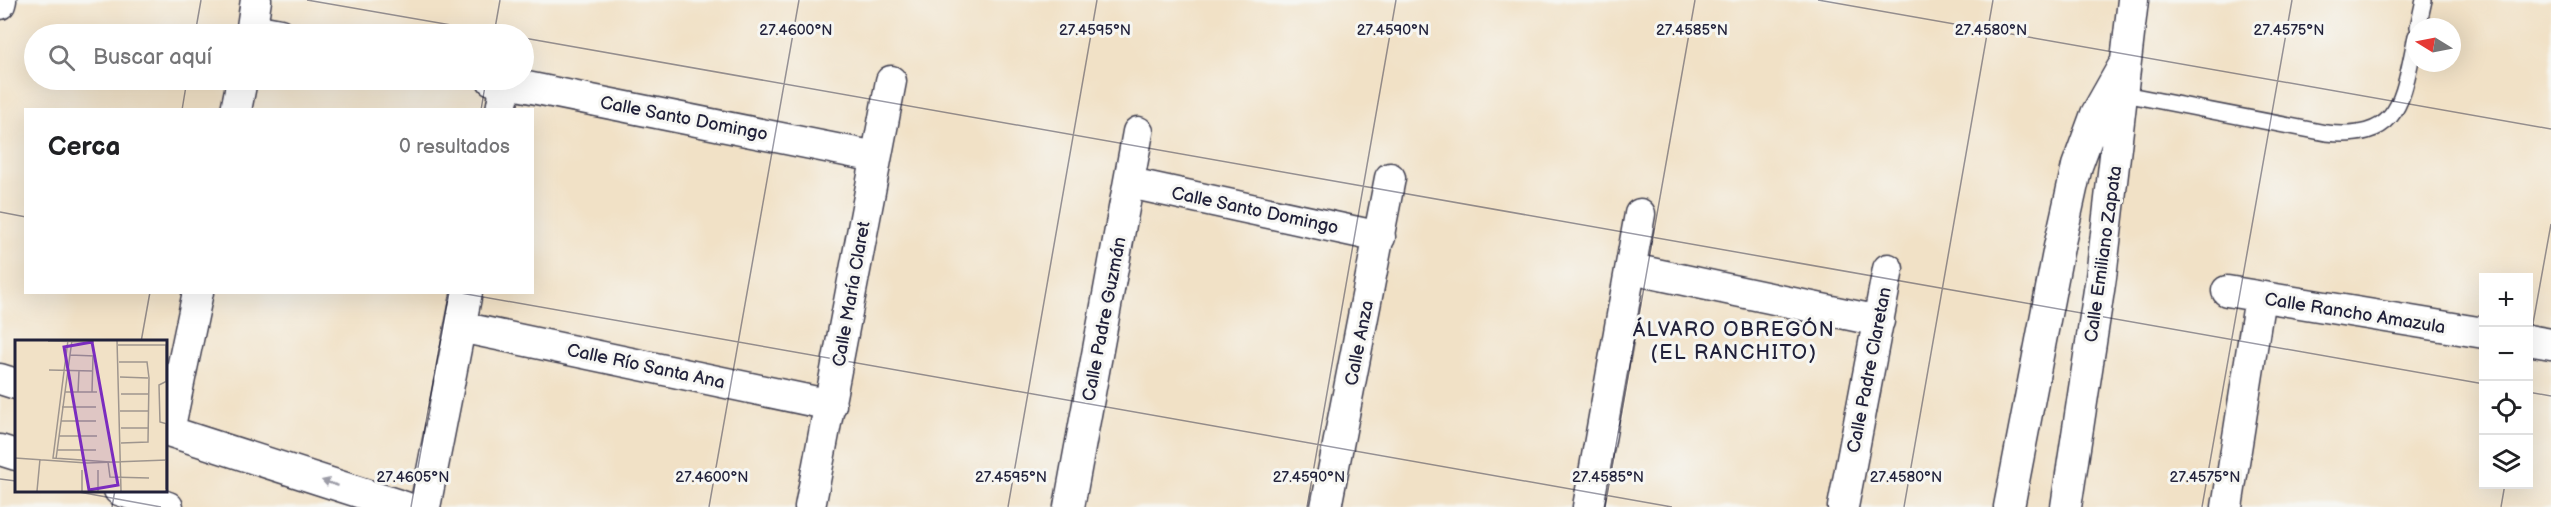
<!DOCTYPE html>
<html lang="es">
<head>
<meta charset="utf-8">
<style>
	body { margin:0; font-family:"Balsamiq Sans",sans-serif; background:#f6f6f6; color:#202124 }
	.controls { position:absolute; right:18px; bottom:18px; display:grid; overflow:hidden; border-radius:0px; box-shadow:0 6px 24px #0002 }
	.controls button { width:54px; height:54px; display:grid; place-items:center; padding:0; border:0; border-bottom:2px solid #e0e0e0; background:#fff; color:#202124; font:30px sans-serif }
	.compass { position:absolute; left:2407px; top:18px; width:54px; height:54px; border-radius:50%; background:#fff; box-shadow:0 6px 24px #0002; rotate:280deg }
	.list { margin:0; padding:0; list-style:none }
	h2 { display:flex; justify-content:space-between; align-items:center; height:78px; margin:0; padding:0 24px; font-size:26px }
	h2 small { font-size:20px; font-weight:400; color:#757577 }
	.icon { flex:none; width:33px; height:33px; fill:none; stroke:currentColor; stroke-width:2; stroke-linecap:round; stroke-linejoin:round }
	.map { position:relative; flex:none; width:2551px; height:507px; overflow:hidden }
	.search { position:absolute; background:#fff; box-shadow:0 6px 24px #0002; left:24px; top:24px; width:510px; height:66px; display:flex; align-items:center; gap:15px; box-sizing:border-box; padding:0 21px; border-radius:33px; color:#757577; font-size:22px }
	.panel { position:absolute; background:#fff; box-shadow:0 6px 24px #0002; left:24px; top:108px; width:510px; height:186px; border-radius:0px }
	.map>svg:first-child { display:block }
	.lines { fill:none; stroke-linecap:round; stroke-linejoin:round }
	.service-casing { stroke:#413f50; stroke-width:18 }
	.minor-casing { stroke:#413f50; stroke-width:33 }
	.service { stroke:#fff; stroke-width:15 }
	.minor { stroke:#fff; stroke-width:30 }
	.oneway { fill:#9c9ca7 }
	.ticks { fill:none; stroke:#22223b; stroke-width:1.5; stroke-opacity:0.45 }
	.labels { text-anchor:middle; stroke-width:6; stroke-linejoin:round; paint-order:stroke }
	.street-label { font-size:18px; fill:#22223b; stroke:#f6f6f2 }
	.neighbourhood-label { font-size:20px; letter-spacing:1.5px; fill:#22223b; stroke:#f6f6f2 }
	.inset-road { fill:none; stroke:#9e958e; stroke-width:1.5 }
	.view { fill:#7b2cbf; fill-opacity:0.15; stroke:#7b2cbf; stroke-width:3 }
	.inset-edge { fill:none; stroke:#22223b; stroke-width:3 }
	.ticks-label { font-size:15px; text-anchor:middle; fill:#22223b; stroke:#f6f6f2; stroke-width:6; stroke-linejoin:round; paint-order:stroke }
</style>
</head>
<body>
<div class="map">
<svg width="2551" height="507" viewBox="0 0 2551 507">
	<rect width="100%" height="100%" fill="#f6f6f2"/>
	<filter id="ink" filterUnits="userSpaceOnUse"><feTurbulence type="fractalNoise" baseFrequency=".0167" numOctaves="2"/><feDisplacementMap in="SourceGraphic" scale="12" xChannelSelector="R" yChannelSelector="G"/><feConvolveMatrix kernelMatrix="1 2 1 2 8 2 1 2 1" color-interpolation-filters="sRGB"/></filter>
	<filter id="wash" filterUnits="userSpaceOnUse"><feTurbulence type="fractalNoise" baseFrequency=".008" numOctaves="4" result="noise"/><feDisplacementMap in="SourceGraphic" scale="24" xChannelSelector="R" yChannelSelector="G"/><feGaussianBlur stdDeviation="1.35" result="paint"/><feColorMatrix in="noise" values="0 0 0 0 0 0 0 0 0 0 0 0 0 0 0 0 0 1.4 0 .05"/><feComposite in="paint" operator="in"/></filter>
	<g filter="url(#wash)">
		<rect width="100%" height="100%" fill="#f1e1c6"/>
	</g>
	<g filter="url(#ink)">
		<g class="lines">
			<!-- service casing -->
			<g class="service-casing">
				<path id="service" d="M 2418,27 L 2424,0
					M 2124,94 L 2326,133 C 2403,141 2402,98 2416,36"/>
			</g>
			<!-- minor casing -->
			<g class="minor-casing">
				<path id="minor" d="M 0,4 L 1,0
					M 253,29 L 280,34
					M 251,34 L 256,0
					M 492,80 L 876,157
					M 236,110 L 242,80
					M 501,110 L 506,82
					M 1130,183 L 1380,237
					M 1632,269 L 1879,321
					M 2227,291 L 2484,333
					M 460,327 L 831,405
					M 2528,340 L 2551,344
					M 0,379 L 16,384
					M 165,430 L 405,507
					M 169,431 L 198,292
					M 0,450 L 16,455
					M 119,490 L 168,507
					M 425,507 L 467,292
					M 810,507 L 891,81
					M 1069,507 L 1138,132
					M 1326,507 L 1390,178
					M 1588,507 L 1640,214
					M 1843,507 L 1888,269
					M 2009,507 L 2059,247 L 2077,166 L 2096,114 L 2122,68
					M 2066,507 L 2101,277 L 2133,0
					M 2227,507 L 2260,297"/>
			</g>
			<!-- service -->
			<use href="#service" class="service"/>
			<!-- minor -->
			<use href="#minor" class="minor"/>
		</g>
		<!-- one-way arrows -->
		<defs><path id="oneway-solid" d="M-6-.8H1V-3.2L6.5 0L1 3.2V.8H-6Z" transform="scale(1.5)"/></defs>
		<use class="oneway" href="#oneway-solid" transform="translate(330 483) rotate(-162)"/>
	</g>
	<!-- ticks -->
	<path class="ticks" d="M 307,0 L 503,34M 1818,0 L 2551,129M 195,34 L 201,0M 494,34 L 500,0M 524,38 L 2484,384M 182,110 L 187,80M 481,110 L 486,80M 0,212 L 26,217M 455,292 L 1672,507M 141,342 L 150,292M 2528,351 L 2551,224M 2528,392 L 2551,396M 0,479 L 16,481M 68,490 L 161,507M 112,507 L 115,490M 411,507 L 449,292M 709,507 L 799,0M 1008,507 L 1097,0M 1307,507 L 1396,0M 1605,507 L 1695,0M 1904,507 L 1993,0M 2202,507 L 2292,0M 2501,507 L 2505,484"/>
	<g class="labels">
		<!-- street labels -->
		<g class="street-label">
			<text transform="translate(684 118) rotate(11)" y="6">Calle Santo Domingo</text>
			<text transform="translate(1255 210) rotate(12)" y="6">Calle Santo Domingo</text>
			<text transform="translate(2103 254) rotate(-82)" y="6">Calle Emiliano Zapata</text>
			<text transform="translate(851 294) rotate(-80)" y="6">Calle María Claret</text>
			<text transform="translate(2355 313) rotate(9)" y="6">Calle Rancho Amazula</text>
			<text transform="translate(1104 319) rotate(-79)" y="6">Calle Padre Guzmán</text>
			<text transform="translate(1359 343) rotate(-79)" y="6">Calle Anza</text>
			<text transform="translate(646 366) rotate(12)" y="6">Calle Río Santa Ana</text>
			<text transform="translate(1869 370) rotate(-79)" y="6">Calle Padre Claretan</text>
		</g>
		<!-- neighbourhood labels -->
		<g class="neighbourhood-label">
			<text x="1734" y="336">ÁLVARO OBREGÓN<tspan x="1734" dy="23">(EL RANCHITO)</tspan></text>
		</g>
	</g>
	<!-- overview -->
	<g transform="translate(15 340)">
		<rect width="152" height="152" fill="#f1e1c6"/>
		<path class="inset-road" d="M 53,0 L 38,118 L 95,122M 102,0 L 106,151M 33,1 L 79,2M 103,5 L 152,5M 151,5 L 151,41M 55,15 L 80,16M 104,22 L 132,22 L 134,38 L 133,102 L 106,103M 34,30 L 78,31M 105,37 L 133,38M 152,41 L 144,45 L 145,82 L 152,84M 50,52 L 82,52M 63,52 L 64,31M 77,52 L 78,16M 106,54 L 134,54M 47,67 L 81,67M 105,71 L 133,71M 46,81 L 81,81M 151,84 L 151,149M 106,88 L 134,88M 44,96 L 82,96M 42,110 L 81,110M 0,118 L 72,123 L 152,120M 41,119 L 57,0M 93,122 L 95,137 L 134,138M 83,130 L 83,151M 22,151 L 25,119M 67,151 L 67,130"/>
		<path class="view" d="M 77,2 L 103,145 L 74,150 L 49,7 Z"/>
		<rect width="152" height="152" class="inset-edge"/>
	</g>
	<g class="ticks-label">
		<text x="796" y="35">27.4600°N</text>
		<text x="1095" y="35">27.4595°N</text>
		<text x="1393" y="35">27.4590°N</text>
		<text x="1692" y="35">27.4585°N</text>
		<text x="1991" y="35">27.4580°N</text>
		<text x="2289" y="35">27.4575°N</text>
		<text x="413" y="482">27.4605°N</text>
		<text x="712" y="482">27.4600°N</text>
		<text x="1011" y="482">27.4595°N</text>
		<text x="1309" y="482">27.4590°N</text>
		<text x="1608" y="482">27.4585°N</text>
		<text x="1906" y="482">27.4580°N</text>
		<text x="2205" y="482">27.4575°N</text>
	</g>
</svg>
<div class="controls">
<button>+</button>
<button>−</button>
<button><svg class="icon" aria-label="locate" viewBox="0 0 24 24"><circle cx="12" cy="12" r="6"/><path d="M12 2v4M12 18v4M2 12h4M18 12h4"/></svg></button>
<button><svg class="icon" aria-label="layers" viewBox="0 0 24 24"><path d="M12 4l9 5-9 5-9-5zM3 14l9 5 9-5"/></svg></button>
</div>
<svg class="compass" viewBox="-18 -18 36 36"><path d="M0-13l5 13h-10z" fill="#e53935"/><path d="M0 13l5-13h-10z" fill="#757577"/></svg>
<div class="search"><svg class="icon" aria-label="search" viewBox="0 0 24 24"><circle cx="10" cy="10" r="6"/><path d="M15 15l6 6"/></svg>Buscar aquí</div>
<section class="panel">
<h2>Cerca<small>0 resultados</small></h2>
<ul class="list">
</ul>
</section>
</div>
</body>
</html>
